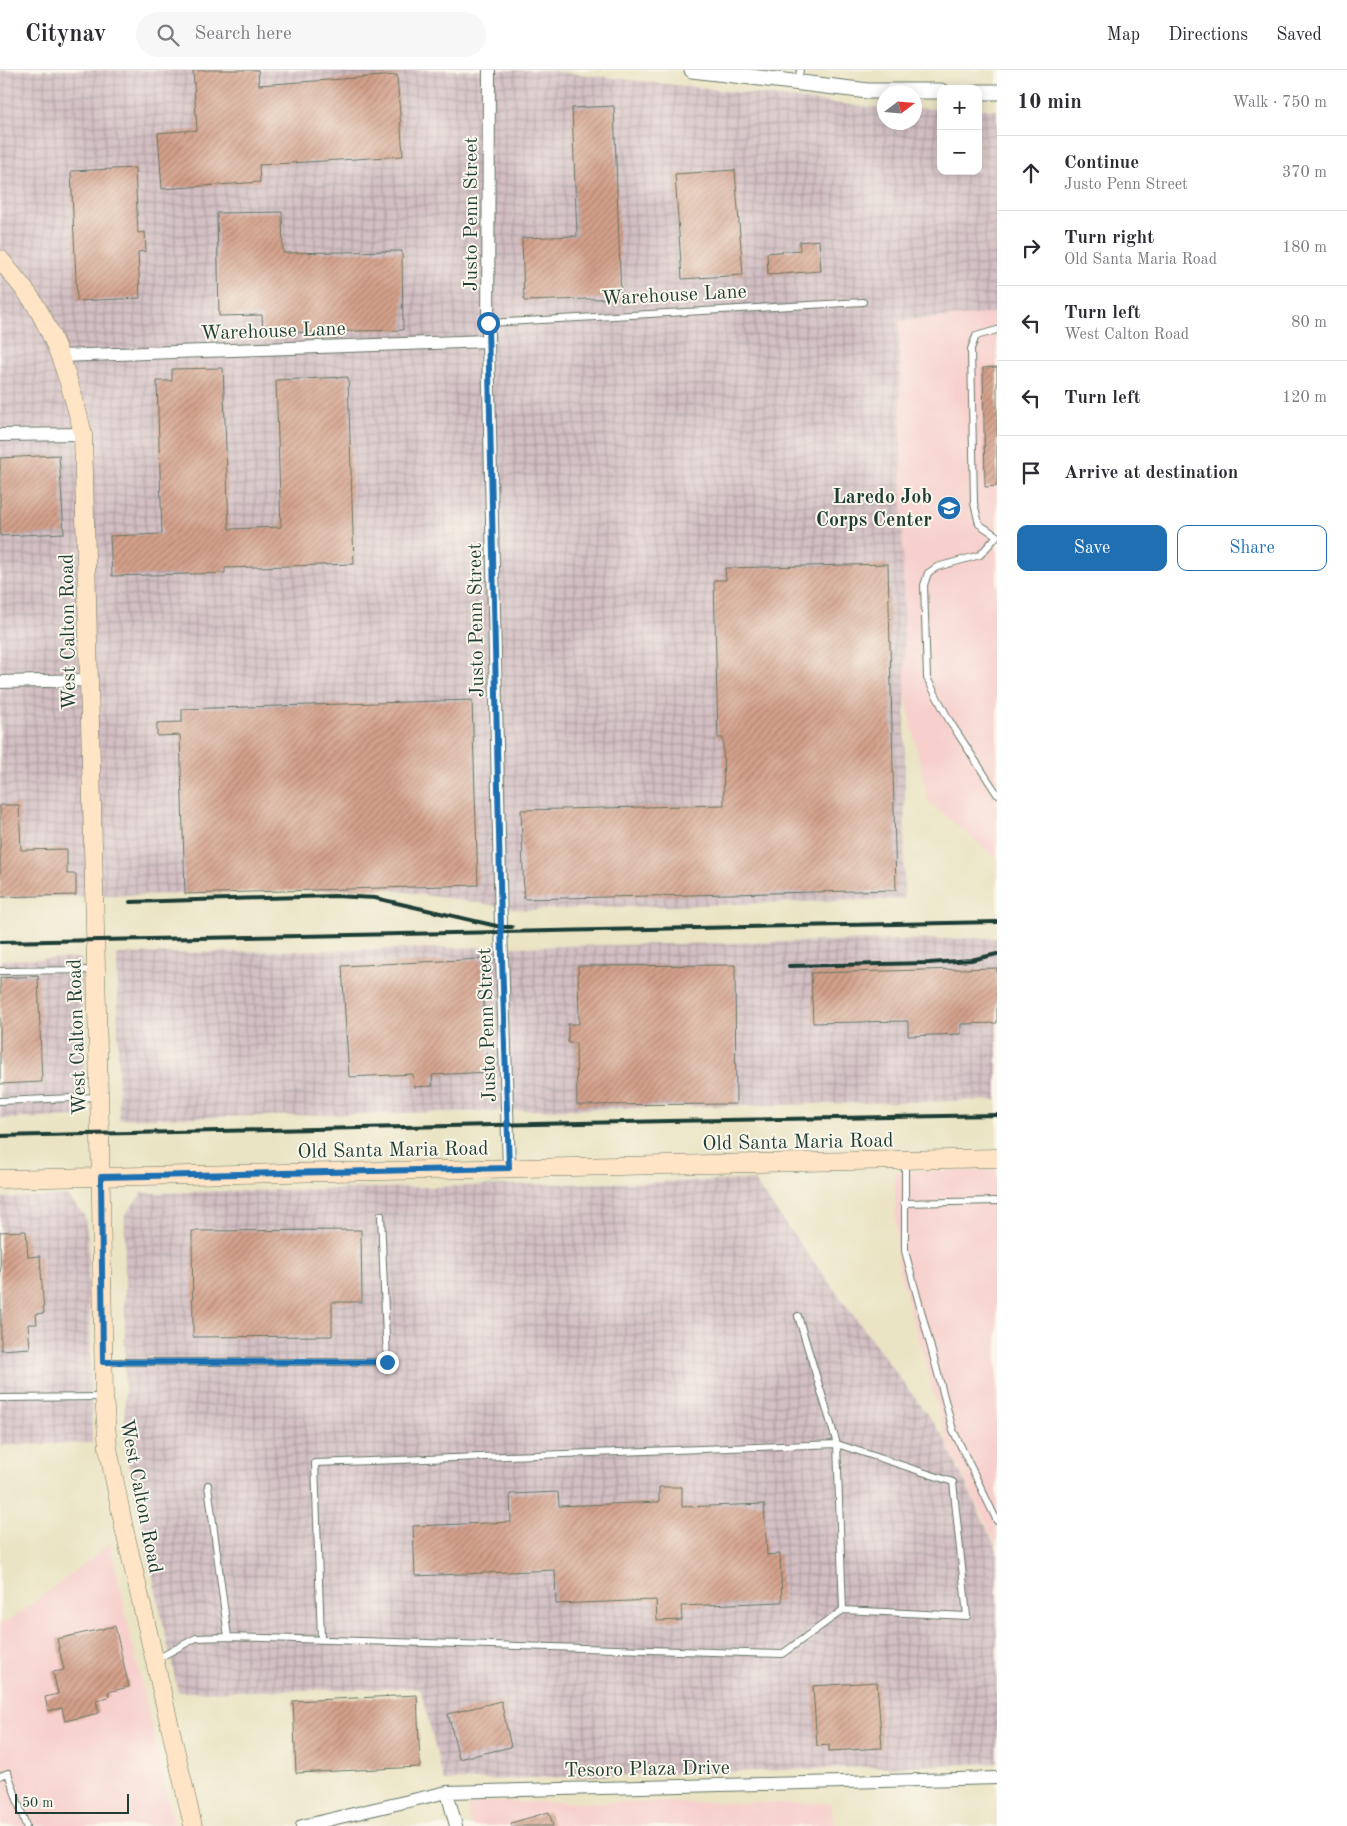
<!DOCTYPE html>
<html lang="en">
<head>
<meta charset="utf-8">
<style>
	body { margin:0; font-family:"Old Standard TT",serif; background:#f7f7f7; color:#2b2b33 }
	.controls { position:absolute; right:15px; top:15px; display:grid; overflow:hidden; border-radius:10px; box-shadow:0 2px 12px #0003 }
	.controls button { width:45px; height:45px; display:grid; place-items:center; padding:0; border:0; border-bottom:1px solid #e1e1e2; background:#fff; color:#2b2b33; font:25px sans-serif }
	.compass { position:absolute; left:877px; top:15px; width:45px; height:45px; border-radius:50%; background:#fff; box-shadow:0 2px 12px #0003; rotate:74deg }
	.scale { position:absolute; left:15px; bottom:12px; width:114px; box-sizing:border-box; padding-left:5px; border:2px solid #1f3d34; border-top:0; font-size:14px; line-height:18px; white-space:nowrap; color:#1f3d34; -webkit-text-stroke:4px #fbf7ec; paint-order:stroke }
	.stop { position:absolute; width:15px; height:15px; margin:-11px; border:4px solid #1f6fb2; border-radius:50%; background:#fff }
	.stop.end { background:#1f6fb2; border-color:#fff; box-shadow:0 1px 5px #0008 }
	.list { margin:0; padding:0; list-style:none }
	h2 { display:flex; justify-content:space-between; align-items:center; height:65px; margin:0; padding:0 20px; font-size:21px }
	h2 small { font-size:16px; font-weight:400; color:#7c7c81 }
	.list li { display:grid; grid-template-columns:32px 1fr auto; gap:15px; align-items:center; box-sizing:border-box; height:75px; padding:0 20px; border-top:1px solid #e1e1e2 }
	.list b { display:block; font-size:19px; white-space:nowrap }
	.list p { margin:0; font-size:16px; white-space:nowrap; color:#7c7c81 }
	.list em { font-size:16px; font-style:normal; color:#7c7c81 }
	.actions { display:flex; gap:10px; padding:15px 20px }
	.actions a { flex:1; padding:11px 0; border:1px solid #1f6fb2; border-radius:10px; text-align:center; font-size:18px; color:#1f6fb2 }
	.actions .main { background:#1f6fb2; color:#fff }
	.icon { flex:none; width:28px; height:28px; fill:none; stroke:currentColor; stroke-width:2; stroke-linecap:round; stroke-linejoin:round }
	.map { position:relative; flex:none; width:997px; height:1756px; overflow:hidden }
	header { display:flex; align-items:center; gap:30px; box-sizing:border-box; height:70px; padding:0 25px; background:#fff; border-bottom:1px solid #e1e1e2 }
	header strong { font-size:24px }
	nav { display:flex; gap:28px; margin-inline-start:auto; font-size:18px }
	.search { width:350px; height:45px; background:#f7f7f7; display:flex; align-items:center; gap:12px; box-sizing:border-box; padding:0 18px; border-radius:28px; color:#7c7c81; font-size:19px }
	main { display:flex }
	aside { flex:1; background:#fff }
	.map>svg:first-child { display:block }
	.built { fill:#f7d0cd }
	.industrial { fill:url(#industrial-grid) }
	.building { fill:url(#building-hatch) }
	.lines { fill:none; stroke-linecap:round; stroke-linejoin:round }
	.service-casing { stroke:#676; stroke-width:8 }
	.minor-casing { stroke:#676; stroke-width:14 }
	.tertiary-casing { stroke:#676; stroke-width:17 }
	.secondary-casing { stroke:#676; stroke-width:19 }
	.service { stroke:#fff; stroke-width:6 }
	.minor { stroke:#fff; stroke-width:12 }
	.tertiary { stroke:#fff; stroke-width:15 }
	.secondary { stroke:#ffe4c6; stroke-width:18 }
	.rail { stroke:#1f3d34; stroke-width:4 }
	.route { stroke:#1f6fb2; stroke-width:6 }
	.labels { text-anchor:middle; stroke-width:4; stroke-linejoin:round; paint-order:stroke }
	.street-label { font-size:20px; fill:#1f3d34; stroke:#fbf7ec }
	.poi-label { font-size:20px; font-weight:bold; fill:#1f3d34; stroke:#fbf7ec; text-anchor:end }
</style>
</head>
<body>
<header>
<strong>Citynav</strong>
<div class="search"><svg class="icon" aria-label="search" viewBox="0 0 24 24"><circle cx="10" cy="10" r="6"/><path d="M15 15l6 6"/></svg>Search here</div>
<nav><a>Map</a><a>Directions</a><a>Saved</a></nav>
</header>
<main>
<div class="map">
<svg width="997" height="1756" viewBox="0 0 997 1756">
	<defs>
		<pattern id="industrial-grid" width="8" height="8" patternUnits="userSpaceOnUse" patternTransform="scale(1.25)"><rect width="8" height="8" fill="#d2bec3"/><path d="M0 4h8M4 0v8" fill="none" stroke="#aa9c9f"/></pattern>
		<pattern id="building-hatch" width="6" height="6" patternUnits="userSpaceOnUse" patternTransform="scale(1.25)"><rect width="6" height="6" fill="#d4a08a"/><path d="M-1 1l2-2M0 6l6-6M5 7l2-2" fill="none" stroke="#ab8472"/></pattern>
	</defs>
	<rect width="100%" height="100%" fill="#fbf7ec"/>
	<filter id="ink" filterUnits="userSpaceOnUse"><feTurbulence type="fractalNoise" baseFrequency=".02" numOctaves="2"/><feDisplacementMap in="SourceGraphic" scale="10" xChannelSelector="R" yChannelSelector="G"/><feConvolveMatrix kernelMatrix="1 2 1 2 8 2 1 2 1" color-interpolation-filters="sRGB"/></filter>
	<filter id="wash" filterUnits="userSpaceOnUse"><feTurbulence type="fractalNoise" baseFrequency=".0096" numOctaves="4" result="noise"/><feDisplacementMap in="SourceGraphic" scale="20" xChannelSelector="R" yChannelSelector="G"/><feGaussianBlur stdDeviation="1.12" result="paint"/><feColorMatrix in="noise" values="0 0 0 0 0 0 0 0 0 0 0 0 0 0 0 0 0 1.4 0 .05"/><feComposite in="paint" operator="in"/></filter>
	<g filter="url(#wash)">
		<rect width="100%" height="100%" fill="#eae4c4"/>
		<!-- built -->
		<path class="built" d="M 997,242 L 997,789 L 928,731 L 905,625 L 899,251 Z
			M 997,1100 L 997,1476 L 948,1374 L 899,1200 L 896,1171 L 895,1101 Z
			M 110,1474 L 174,1756 L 0,1756 L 0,1554 L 17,1545 Z
			M 474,1732 L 830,1733 L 836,1756 L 471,1756 L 468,1740 L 469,1734 Z"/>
		<!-- industrial -->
		<path class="industrial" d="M 0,0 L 543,0 L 868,37 L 884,38 L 884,52 L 914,52 L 915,38 L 941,39 L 941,101 L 978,101 L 978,39 L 997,40 L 997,243 L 899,251 L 905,625 L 904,829 L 525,840 L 385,819 L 0,828 Z
			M 997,868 L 997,1030 L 119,1049 L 117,884 Z
			M 81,888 L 85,1047 L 0,1049 L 0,890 Z
			M 753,1110 L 943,1366 L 997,1480 L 997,1693 L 444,1711 L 420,1618 L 178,1622 L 125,1378 L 125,1145 L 142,1123 Z
			M 68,1126 L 84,1145 L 88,1168 L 92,1373 L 0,1375 L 0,1128 Z"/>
		<g id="blocks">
			<!-- building -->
			<path class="building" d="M 193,0 L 258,0 L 259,15 L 397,5 L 403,86 L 259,95 L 260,112 L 162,119 L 158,63 L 197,60 Z
				M 614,36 L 621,228 L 524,231 L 522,168 L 577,166 L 572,38 Z
				M 135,98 L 138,163 L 145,162 L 146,181 L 138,182 L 140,228 L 77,231 L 71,101 Z
				M 735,100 L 743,205 L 682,209 L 675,104 Z
				M 282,142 L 283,183 L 402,181 L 403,260 L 263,263 L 262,245 L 219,246 L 217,143 Z
				M 819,170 L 821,201 L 768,205 L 767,183 L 800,180 L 799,172 Z
				M 997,297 L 997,416 L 985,417 L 983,298 Z
				M 223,298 L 229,459 L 281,457 L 276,310 L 348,307 L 354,494 L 225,498 L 225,503 L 112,506 L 110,466 L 162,464 L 157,311 L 172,311 L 172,299 Z
				M 59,385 L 64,463 L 0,466 L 0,388 Z
				M 888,494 L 896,820 L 524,829 L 521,740 L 724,735 L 723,668 L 718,668 L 714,510 L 726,510 L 725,498 Z
				M 472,630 L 478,815 L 185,824 L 180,665 L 157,666 L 157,653 L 182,652 L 182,639 Z
				M 0,735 L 19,735 L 21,780 L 67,779 L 67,804 L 76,804 L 76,825 L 0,827 Z
				M 481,889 L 488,1002 L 432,1005 L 433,1016 L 414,1017 L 413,1004 L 349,1007 L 342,896 Z
				M 735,895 L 736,1034 L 577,1035 L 576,973 L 568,973 L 568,954 L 579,954 L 578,896 Z
				M 997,898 L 997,953 L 961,954 L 961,964 L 908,966 L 908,951 L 813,953 L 811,903 Z
				M 38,906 L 42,1012 L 0,1014 L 0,908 Z
				M 361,1160 L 362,1232 L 332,1232 L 332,1266 L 193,1267 L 192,1161 Z
				M 26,1161 L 28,1187 L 40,1186 L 44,1243 L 36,1244 L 37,1254 L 28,1254 L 30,1278 L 1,1280 L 0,1162 Z
				M 659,1417 L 682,1417 L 682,1437 L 764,1434 L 767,1485 L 780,1484 L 782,1532 L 681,1536 L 682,1550 L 657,1551 L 656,1530 L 556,1534 L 555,1500 L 415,1506 L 413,1456 L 511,1452 L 510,1424 L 558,1422 L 559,1436 L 659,1432 Z
				M 115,1556 L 129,1617 L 108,1622 L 109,1627 L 96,1630 L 99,1643 L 65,1651 L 62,1638 L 48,1641 L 45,1627 L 58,1624 L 53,1602 L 64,1600 L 57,1569 Z
				M 877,1612 L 882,1678 L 829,1681 L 829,1675 L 817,1676 L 813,1616 Z
				M 417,1625 L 420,1697 L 296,1703 L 293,1631 Z
				M 501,1631 L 511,1677 L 459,1689 L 448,1644 Z
				M 549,1742 L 553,1756 L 512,1756 L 511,1753 Z"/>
		</g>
	</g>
	<g filter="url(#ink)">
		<use href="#blocks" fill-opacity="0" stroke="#676" stroke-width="1"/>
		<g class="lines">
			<!-- service casing -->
			<g class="service-casing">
				<path id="service" d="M 798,12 L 800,0
					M 488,253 L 863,232
					M 997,260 L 976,266 L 971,279 L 974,433 L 979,454 L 997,466
					M 997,466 L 980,485 L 937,497 L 928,503 L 924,515 L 927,608 L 949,650 L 997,724
					M 0,901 L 94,900
					M 0,1031 L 98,1027
					M 905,1092 L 905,1181 L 953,1360 L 997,1451
					M 904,1133 L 997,1131
					M 798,1246 L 837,1374 L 953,1412 L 967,1546 L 843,1540
					M 105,1292 L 387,1292 L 381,1145
					M 0,1328 L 104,1327
					M 208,1415 L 228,1567
					M 155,1590 L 196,1568 L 228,1567 L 782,1584 L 843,1540 L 837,1374 L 315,1393 L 321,1569
					M 0,1706 L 8,1703 L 26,1756"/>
			</g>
			<!-- minor casing -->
			<g class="minor-casing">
				<path id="minor" d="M 489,0 L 488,271 L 501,857 L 509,1098
					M 59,286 L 488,271
					M 0,365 L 83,364
					M 0,612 L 89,610
					M 447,1722 L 456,1756
					M 302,1756 L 447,1722 L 997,1708"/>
			</g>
			<!-- tertiary casing -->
			<g class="tertiary-casing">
				<path id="tertiary" d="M 692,0 L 868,21 L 941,21
					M 978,22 L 997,22"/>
			</g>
			<!-- secondary casing -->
			<g class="secondary-casing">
				<path id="secondary" d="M 0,189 C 11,203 23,217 33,231 C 58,271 72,319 83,364 L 100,1064 L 104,1327 L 108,1378 L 124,1458 L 193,1756
					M 0,1109 L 997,1088"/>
			</g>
			<!-- service -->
			<use href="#service" class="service"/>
			<!-- minor -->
			<use href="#minor" class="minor"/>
			<!-- tertiary -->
			<use href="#tertiary" class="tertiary"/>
			<!-- secondary -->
			<use href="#secondary" class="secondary"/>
			<!-- rail -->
			<path class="rail" d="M 130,832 L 334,826 L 375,828 L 501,857 L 512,857
				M 0,872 L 997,852
				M 789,896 L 929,893 L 971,890 L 997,884
				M 0,1066 L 668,1051 L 997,1045"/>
		</g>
	</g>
	<g class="lines" filter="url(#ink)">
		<!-- route -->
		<path class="route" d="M 387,1292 L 103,1292 L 101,1107 L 509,1098 L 501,857 L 488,253"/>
	</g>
	<!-- icons -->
	<defs>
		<g id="school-disc" transform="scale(1.25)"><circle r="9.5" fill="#1f6fb2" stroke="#fbf7ec"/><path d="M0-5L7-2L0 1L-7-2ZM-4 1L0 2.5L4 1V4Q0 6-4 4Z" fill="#fff"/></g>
	</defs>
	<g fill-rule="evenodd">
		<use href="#school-disc" x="949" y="438"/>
	</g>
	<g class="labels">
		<!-- street labels -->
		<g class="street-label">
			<text transform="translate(470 144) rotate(-90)" y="7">Justo Penn Street</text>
			<text transform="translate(674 224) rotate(-3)" y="7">Warehouse Lane</text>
			<text transform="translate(273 260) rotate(-2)" y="7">Warehouse Lane</text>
			<text transform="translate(475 550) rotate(-91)" y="7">Justo Penn Street</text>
			<text transform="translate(67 562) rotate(-91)" y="7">West Calton Road</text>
			<text transform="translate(486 955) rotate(-92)" y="7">Justo Penn Street</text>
			<text transform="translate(76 967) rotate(-92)" y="7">West Calton Road</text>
			<text transform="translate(798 1071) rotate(-1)" y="7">Old Santa Maria Road</text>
			<text transform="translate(393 1079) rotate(-1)" y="7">Old Santa Maria Road</text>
			<text transform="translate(142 1426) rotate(79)" y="7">West Calton Road</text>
			<text transform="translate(647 1698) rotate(-1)" y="7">Tesoro Plaza Drive</text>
		</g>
		<!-- poi labels -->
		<g class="poi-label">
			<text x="932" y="433">Laredo Job<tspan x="932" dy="23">Corps Center</tspan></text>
		</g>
	</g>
</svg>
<div class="controls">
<button>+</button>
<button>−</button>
</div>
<svg class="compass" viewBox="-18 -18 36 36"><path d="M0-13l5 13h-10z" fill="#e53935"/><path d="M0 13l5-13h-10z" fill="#7c7c81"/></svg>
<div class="scale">50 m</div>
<div class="stop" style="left:488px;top:253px"></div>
<div class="stop end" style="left:387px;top:1292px"></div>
</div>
<aside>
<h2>10 min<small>Walk · 750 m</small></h2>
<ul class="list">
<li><svg class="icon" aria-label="ahead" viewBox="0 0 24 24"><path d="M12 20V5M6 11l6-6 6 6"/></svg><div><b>Continue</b><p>Justo Penn Street</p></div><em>370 m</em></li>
<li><svg class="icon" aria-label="right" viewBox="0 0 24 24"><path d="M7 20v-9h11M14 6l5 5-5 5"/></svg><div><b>Turn right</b><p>Old Santa Maria Road</p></div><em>180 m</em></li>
<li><svg class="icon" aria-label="left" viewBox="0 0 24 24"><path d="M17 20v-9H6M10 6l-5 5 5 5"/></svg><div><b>Turn left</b><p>West Calton Road</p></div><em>80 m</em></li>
<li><svg class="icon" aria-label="left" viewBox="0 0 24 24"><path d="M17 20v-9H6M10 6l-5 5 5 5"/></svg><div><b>Turn left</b></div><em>120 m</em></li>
<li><svg class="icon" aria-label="arrive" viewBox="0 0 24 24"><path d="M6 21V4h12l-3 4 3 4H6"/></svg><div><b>Arrive at destination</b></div></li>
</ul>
<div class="actions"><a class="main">Save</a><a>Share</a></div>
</aside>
</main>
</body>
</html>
